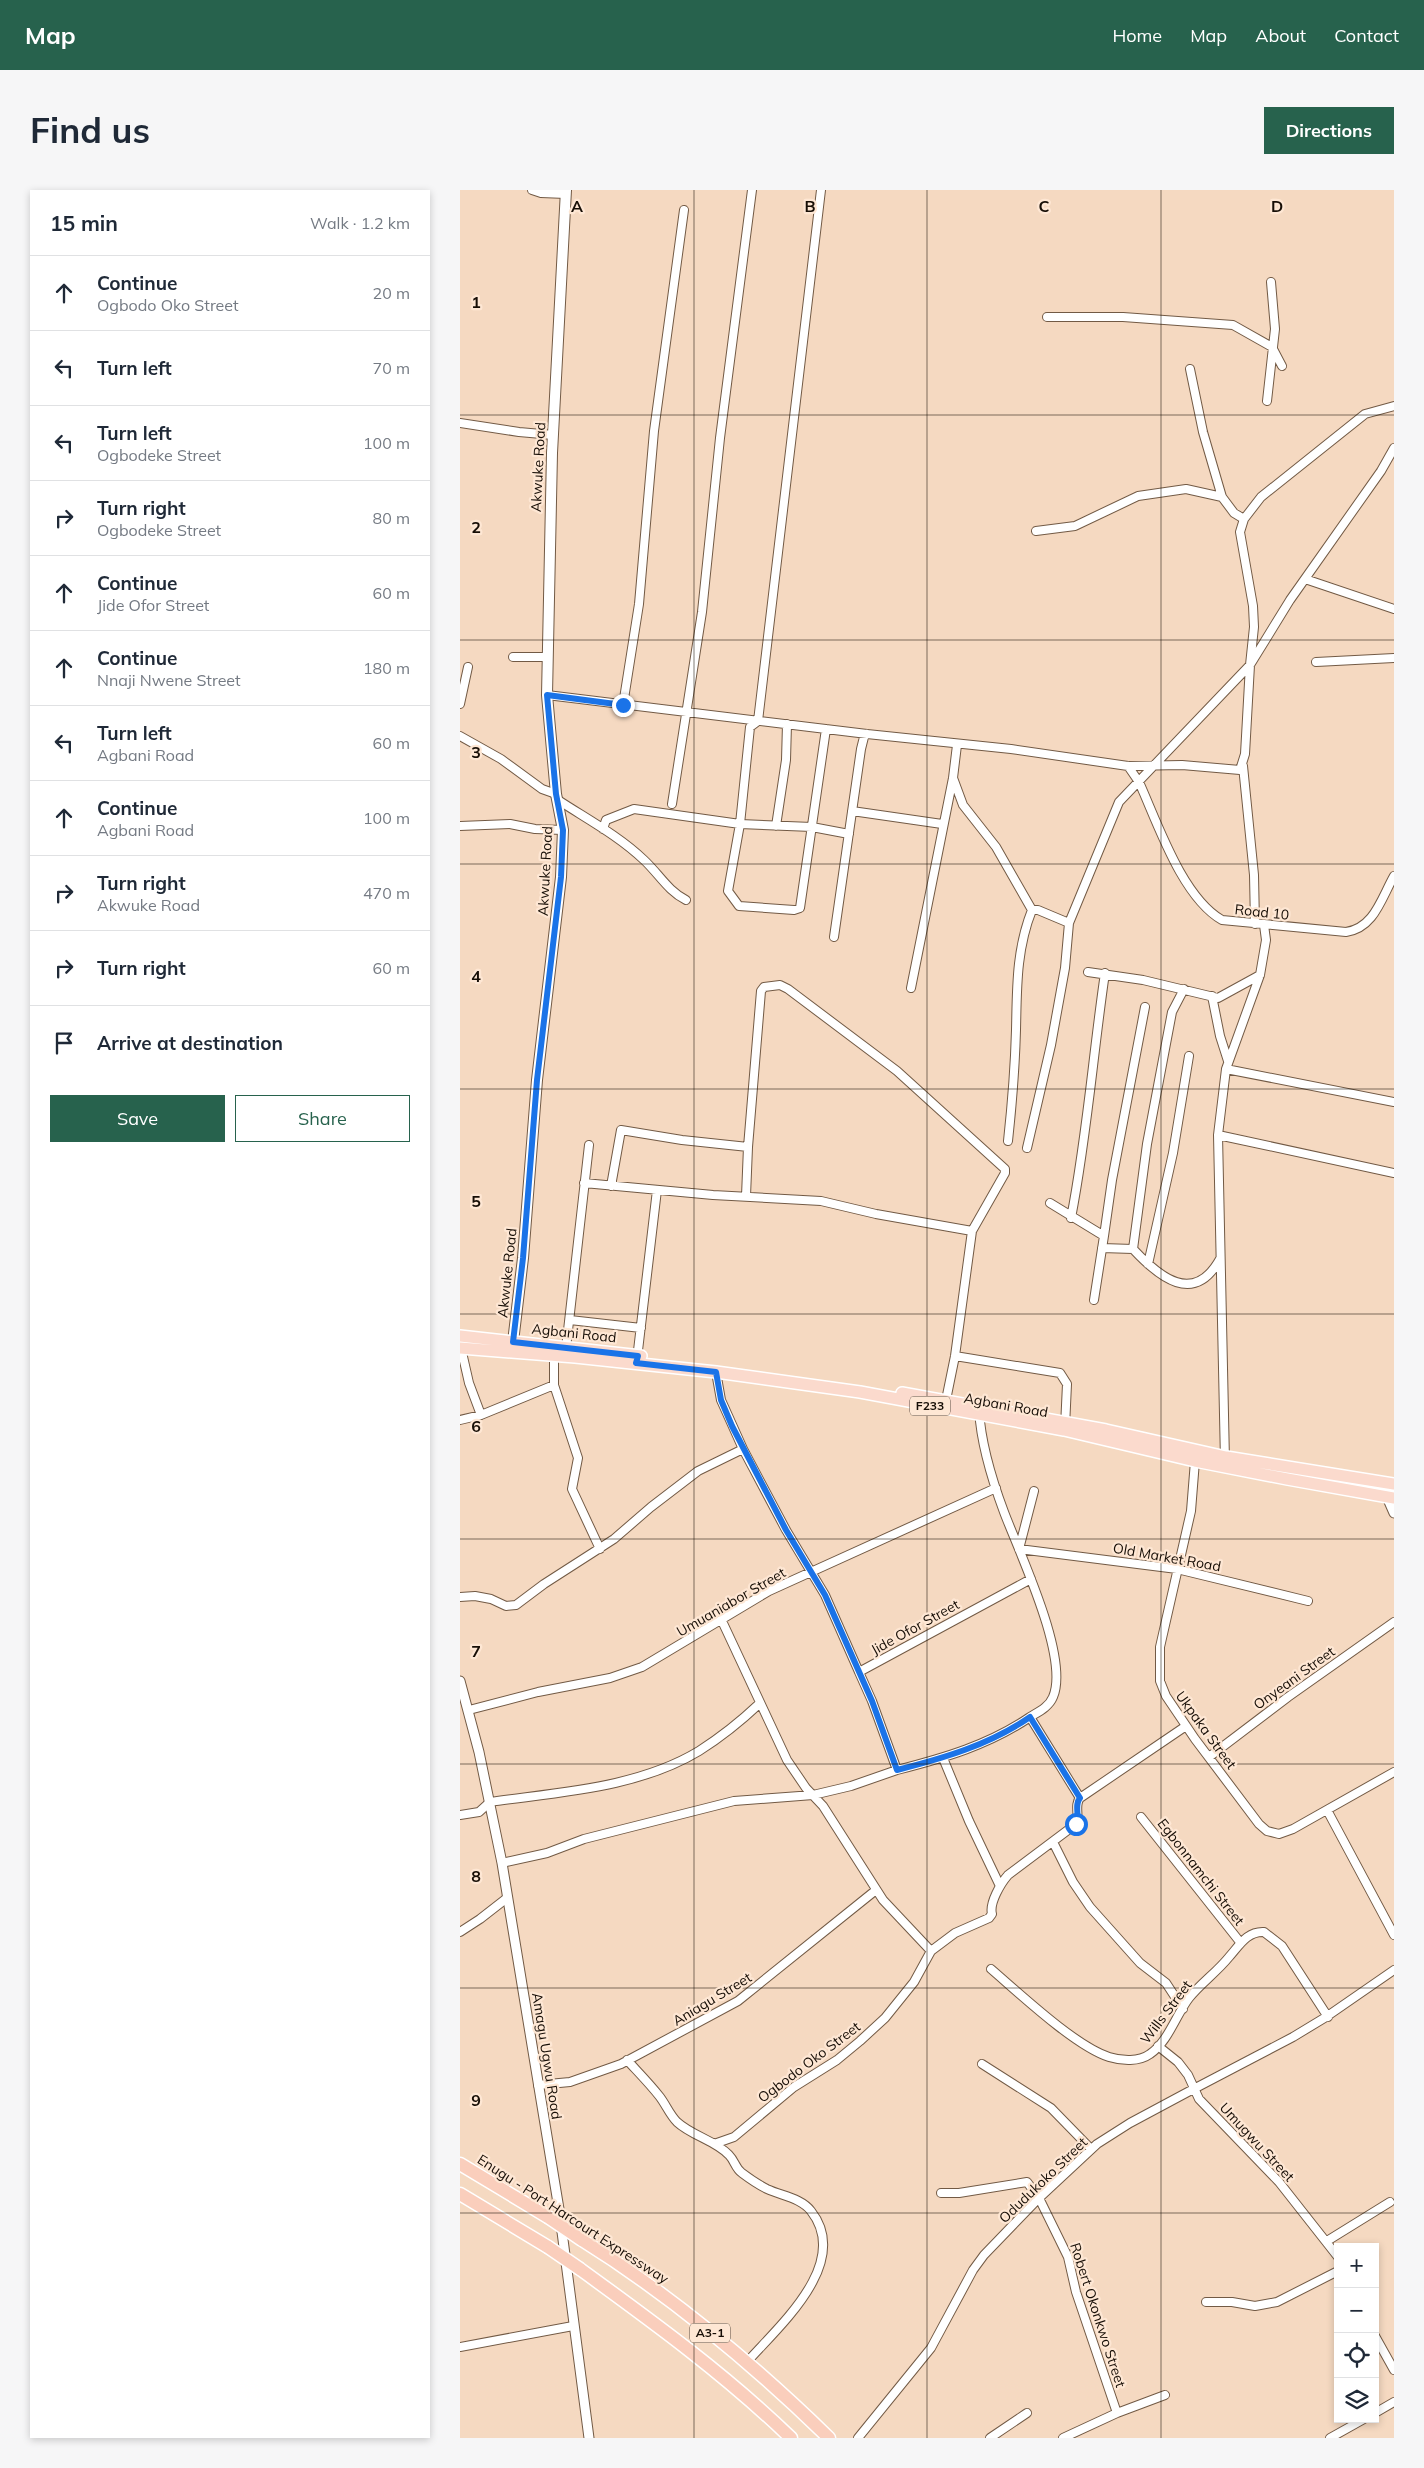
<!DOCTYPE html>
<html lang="en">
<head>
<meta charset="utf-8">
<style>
	body { margin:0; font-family:Mulish,sans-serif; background:#f6f6f7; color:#1f2937 }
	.controls { position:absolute; right:15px; bottom:15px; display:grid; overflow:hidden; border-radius:0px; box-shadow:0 2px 8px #0003 }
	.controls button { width:45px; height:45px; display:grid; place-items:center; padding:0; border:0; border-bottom:1px solid #e0e1e3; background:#fff; color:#1f2937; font:25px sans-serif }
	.stop { position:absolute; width:15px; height:15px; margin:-11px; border:4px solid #1a73e8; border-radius:50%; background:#fff }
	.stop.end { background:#1a73e8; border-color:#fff; box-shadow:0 1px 5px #0008 }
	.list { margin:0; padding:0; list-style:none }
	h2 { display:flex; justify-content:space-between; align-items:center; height:65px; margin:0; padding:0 20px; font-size:21px }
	h2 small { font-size:16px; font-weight:400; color:#747a83 }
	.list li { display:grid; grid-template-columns:32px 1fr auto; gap:15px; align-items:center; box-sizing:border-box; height:75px; padding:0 20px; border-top:1px solid #e0e1e3 }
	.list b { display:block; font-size:19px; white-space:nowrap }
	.list p { margin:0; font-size:16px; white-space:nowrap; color:#747a83 }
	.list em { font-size:16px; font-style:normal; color:#747a83 }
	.actions { display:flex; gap:10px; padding:15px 20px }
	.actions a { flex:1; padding:11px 0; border:1px solid #27624d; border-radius:0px; text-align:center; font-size:18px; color:#27624d }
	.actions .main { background:#27624d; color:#fff }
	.icon { flex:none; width:28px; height:28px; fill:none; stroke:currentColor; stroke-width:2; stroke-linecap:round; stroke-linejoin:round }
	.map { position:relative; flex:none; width:934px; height:2248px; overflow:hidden; border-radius:0px }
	header { display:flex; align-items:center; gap:30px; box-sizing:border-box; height:70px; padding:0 25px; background:#27624d; color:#fff }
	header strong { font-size:24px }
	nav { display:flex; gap:28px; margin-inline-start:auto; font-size:18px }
	.intro { display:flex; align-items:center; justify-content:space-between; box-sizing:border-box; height:120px; padding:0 30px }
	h1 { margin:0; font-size:35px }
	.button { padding:12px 22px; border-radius:0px; background:#27624d; color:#fff; font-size:18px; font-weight:700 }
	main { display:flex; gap:30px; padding:0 30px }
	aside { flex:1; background:#fff; border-radius:0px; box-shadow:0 2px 8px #0003 }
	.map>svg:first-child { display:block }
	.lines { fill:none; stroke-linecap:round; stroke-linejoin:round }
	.minor-casing { stroke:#725a45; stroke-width:10 }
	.tertiary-casing { stroke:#725a45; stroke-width:11 }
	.secondary-casing { stroke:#725a45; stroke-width:12 }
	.primary-casing { stroke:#fff; stroke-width:14 }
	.trunk-casing { stroke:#fff; stroke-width:15 }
	.minor { stroke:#fff; stroke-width:8 }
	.tertiary { stroke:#fff; stroke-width:9 }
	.secondary { stroke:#fff; stroke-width:10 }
	.primary { stroke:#fbdacd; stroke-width:11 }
	.trunk { stroke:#facebc; stroke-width:12 }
	.trunk-bridge-casing { stroke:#fff; stroke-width:15; stroke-linecap:butt }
	.trunk-bridge { stroke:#facebc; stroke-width:12 }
	.route { stroke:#1a73e8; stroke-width:6 }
	.grid { fill:none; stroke:#170e06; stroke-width:1; stroke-opacity:0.55 }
	.labels { text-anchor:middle; stroke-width:4.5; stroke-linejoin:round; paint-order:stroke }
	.shield { fill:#fee7d4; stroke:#5c4f44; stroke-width:1 }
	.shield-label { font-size:12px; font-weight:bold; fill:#170e06 }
	.street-label { font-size:14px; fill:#170e06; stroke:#fee7d4 }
	.grid-label { font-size:16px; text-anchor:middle; font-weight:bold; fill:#170e06; stroke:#fee7d4; stroke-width:4.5; stroke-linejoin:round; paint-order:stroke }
</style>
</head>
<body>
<header>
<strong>Map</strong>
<nav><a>Home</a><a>Map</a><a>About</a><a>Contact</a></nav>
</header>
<div class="intro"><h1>Find us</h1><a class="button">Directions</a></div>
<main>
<aside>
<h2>15 min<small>Walk · 1.2 km</small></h2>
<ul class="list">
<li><svg class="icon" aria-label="ahead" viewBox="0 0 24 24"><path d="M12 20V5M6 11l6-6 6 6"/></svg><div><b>Continue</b><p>Ogbodo Oko Street</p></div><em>20 m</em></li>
<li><svg class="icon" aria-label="left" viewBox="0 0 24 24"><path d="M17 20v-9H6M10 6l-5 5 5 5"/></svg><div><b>Turn left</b></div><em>70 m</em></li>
<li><svg class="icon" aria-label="left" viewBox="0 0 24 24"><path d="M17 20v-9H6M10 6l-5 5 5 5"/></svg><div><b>Turn left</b><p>Ogbodeke Street</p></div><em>100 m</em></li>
<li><svg class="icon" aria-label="right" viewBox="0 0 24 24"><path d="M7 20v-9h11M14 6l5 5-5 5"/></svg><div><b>Turn right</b><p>Ogbodeke Street</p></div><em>80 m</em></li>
<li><svg class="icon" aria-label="ahead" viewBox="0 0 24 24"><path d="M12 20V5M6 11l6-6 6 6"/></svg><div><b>Continue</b><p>Jide Ofor Street</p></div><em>60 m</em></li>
<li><svg class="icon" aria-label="ahead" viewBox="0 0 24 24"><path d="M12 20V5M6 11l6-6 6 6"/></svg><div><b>Continue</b><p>Nnaji Nwene Street</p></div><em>180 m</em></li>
<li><svg class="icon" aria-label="left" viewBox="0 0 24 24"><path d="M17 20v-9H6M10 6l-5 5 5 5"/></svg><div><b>Turn left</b><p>Agbani Road</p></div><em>60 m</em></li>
<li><svg class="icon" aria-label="ahead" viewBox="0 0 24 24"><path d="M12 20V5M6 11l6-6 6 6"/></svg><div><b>Continue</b><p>Agbani Road</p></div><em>100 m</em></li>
<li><svg class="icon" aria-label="right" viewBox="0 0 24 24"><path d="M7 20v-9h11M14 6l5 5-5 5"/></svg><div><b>Turn right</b><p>Akwuke Road</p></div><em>470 m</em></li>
<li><svg class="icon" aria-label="right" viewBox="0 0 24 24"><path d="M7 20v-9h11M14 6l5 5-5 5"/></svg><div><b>Turn right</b></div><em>60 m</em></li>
<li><svg class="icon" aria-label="arrive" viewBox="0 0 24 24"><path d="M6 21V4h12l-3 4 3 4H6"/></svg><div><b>Arrive at destination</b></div></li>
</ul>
<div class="actions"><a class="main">Save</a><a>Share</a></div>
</aside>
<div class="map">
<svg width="934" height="2248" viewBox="0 0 934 2248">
	<rect width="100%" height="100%" fill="#f5d9c1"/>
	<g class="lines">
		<!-- minor casing -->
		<g class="minor-casing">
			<path id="minor" d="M 72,0 L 81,3 L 106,4
				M 361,0 L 298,531 L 290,537 L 280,634 L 268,701 L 279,716 L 334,720 L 340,718 L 366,539
				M 587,127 L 663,127 L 773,135 L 812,157 L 822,176
				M 730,179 L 743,242 L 762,307 L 774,323 L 784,329
				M 807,211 L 815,139 L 811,92
				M 0,233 L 59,242 L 93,245
				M 576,341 L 615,336 L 678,306 L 726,299 L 762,307
				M 845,389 L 934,419
				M 53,467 L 88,467
				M 856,472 L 934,468
				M 87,505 L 407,544 L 551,559 L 668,576 L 722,575 L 780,580 L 785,564 L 790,475 L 794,437 L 793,416 L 780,342 L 784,329 L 801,307 L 905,224 L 934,216
				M 0,514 L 8,477
				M 163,515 L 179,414 L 194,241 L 224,20
				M 0,546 L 41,569 L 82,599 L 96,604
				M 668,576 L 679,592 C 698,634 722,707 762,730 L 886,742 C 914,738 921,709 934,686
				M 783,576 L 794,685 L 795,734
				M 493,588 L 503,615 L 536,657 L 572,720 C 556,760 557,799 556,840 C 555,877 552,914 548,951
				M 98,610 C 127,629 159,646 184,670 C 199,684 208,701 226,710
				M 212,614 L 242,422 L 260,248 L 292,0
				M 392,621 L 482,634
				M 0,636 L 50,634 L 75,639 L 103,640
				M 316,636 L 326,570 L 327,534
				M 143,639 L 146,630 L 174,619 L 280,634 L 352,637 L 389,644
				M 609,733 L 659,612 L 790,475 L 830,410 L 921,281 L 934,258
				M 374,747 L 401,559 L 404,547 L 407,544
				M 628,782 L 683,790 L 758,808 L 800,785
				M 451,798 L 493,588 L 497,555
				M 752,806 L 760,846 L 768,871
				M 766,879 L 934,912
				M 758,945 L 934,983
				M 567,958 L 591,855 L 605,778 L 609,733 L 578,720 L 572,720
				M 124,993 L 253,1005 L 361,1011 L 416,1024 L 512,1041
				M 151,996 L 161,940 L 222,950 L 288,957
				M 286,1006 L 288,957 L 301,801 L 304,797 L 320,795 L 328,799 L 437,881 L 545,979 L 545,983 L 512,1041 L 495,1166 L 485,1215
				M 590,1013 L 644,1046 L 634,1110
				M 611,1028 C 627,947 633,864 645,783
				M 644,1046 L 652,990 L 685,817
				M 642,1058 L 673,1059 C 699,1087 734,1116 760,1069
				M 673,1059 L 687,954 L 712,822 L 724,799
				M 688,1074 L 713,963 L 729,866
				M 110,1130 L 181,1138
				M 1,1158 L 9,1193 L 21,1225
				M 106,1158 L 129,955
				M 94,1165 L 94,1195 L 118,1268 L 112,1299 L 140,1359
				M 495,1166 L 600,1183 L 607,1194 L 605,1237
				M 177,1169 L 197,1000
				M 256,1182 L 261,1210 L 283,1259 L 326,1340 L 365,1405 L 399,1482 L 571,1389
				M 0,1230 L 21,1225 L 94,1195
				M 735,1271 L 731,1321 L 700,1457 L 700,1491 L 706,1506 L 735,1549 L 799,1634 L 807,1641 L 819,1644 L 833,1639 L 934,1582
				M 765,1271 L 758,945 L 766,879 L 800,785 L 806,750 L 804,735
				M 574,1301 L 559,1359 L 717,1379 L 848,1411
				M 0,1407 L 15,1406 L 31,1409 L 46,1416 L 56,1415 L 84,1394 L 154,1349 L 191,1317 L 238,1281 L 283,1259
				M 262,1431 L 327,1570 L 346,1598 L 363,1616 L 423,1710 L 471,1761
				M 399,1482 L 412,1511 L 437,1580 C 484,1568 529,1555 570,1527 C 578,1522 589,1517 593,1507 C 610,1468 559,1362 544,1322 C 532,1290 521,1254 519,1220
				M 9,1520 L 78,1502 L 150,1488 L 182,1477 L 309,1401 L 536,1298
				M 570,1527 L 620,1608
				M 749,1567 L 828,1507 L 934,1432
				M 483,1568 L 509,1631 L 540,1696
				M 867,1620 L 934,1745
				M 0,1625 L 19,1622 L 30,1612 C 99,1602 178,1598 239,1561 C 261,1547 281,1531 299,1514
				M 681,1627 L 780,1752
				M 593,1652 L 613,1692 L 630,1717 L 680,1773 L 706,1793 L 723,1819
				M 42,1673 L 87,1663 L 124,1649 L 274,1611 L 353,1605 L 391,1596 L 437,1580
				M 0,1742 L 20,1729 L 47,1708
				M 531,1779 C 559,1803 615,1856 649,1867 C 662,1871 679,1872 690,1864 C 708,1852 716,1825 729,1808 C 741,1793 757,1782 769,1767 C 779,1756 787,1741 804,1742 L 822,1756 L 868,1827
				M 698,1856 L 718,1872 L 728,1885 L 739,1909 L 819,1992 L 878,2067
				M 167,1870 C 178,1882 190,1894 200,1907 C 206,1915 210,1925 217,1932 C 232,1946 255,1950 269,1965 C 275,1971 275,1978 282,1983 C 290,1989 299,1995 307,1999 C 322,2006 341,2008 351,2021 C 392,2073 319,2136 287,2172
				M 522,1874 L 591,1918 L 631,1959
				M 78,1895 L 110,1892 L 161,1874 L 278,1811 L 416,1700
				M 254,1954 L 274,1947 L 334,1897 L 377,1870 L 400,1851 L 425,1828 L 454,1792 L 471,1761 L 495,1743 L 529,1728 L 532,1724 C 529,1713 541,1693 548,1685 L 616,1634 C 620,1625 614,1615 620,1608 L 726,1536
				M 481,2003 L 499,2003 L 567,1992 L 579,2008 L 608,2067 L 616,2102 L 657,2223
				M 867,2051 L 930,2012
				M 746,2112 L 772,2112 L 795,2116 L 817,2112 L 878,2081
				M 915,2146 L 934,2180
				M 0,2157 L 113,2136
				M 915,2223 L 934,2212
				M 398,2248 L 471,2158 L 513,2080 L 524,2065 L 579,2008 L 637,1954 L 670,1933 L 726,1903 L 833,1847 L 866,1827 L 934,1780
				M 530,2248 L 567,2223
				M 603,2248 L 657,2223 L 705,2205
				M 870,2248 L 904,2229"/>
		</g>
		<!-- tertiary casing -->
		<g class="tertiary-casing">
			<path id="tertiary" d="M 928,1293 L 927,1307 L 934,1323
				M 0,1491 L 19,1562 L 42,1673 L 99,2019 L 129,2248"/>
		</g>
		<!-- secondary casing -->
		<g class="secondary-casing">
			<path id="secondary" d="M 53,1152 L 63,1068 L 77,890 L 101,687 L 103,640 L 96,604 L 87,505 L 92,263 L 106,0"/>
		</g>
		<!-- primary casing -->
		<g class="primary-casing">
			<path id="primary" d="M 0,1146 L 181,1166
				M 0,1158 L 115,1167 L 256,1182 L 400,1202 L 604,1240 L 735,1271 L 827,1289 L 934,1308
				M 442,1203 L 646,1240 L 766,1267 L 934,1294"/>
		</g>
		<!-- trunk casing -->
		<g class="trunk-casing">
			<path id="trunk" d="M 0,1974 L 88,2027
				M 0,2004 L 88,2057
				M 122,2050 C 212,2106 293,2174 369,2248
				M 120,2079 C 193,2132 266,2185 331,2248"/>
		</g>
		<!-- minor -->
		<use href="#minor" class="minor"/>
		<!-- tertiary -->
		<use href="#tertiary" class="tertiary"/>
		<!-- secondary -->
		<use href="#secondary" class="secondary"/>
		<!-- primary -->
		<use href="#primary" class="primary"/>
		<!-- trunk -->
		<use href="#trunk" class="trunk"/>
		<!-- trunk-bridge casing -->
		<g class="trunk-bridge-casing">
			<path id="trunk-bridge" d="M 88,2027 L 122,2050
				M 88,2057 L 120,2079"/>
		</g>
		<!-- trunk-bridge -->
		<use href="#trunk-bridge" class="trunk-bridge"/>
	</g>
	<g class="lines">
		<!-- route -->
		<path class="route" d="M 163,515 L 87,505 L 96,604 L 103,640 L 101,687 L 77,890 L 63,1068 L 53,1152 L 178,1166 L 176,1173 L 256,1182 L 261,1210 L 272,1236 L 326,1340 L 365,1405 L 412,1511 L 437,1580 C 484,1568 529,1555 570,1527 L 620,1608 C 614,1615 620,1625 616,1634"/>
	</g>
	<!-- grid -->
	<path class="grid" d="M 234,0 L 234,2248M 467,0 L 467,2248M 701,0 L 701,2248M 0,225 L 934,225M 0,450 L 934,450M 0,674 L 934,674M 0,899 L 934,899M 0,1124 L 934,1124M 0,1349 L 934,1349M 0,1574 L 934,1574M 0,1798 L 934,1798M 0,2023 L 934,2023"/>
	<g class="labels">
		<!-- shield labels -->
		<g class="shield">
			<rect x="450" y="1206.5" width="40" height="19" rx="4"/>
			<rect x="230" y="2133.5" width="40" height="19" rx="4"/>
		</g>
		<g class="shield-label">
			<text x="470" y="1220">F233</text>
			<text x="250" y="2147">A3-1</text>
		</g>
		<!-- street labels -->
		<g class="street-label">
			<text transform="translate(78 277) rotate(-87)" y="5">Akwuke Road</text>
			<text transform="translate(85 681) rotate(-87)" y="5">Akwuke Road</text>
			<text transform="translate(802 722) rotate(6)" y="5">Road 10</text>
			<text transform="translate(47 1083) rotate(-84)" y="5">Akwuke Road</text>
			<text transform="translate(114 1143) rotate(6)" y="5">Agbani Road</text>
			<text transform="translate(546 1215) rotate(10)" y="5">Agbani Road</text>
			<text transform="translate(707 1367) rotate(10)" y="5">Old Market Road</text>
			<text transform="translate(271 1412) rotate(-30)" y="5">Umuaniabor Street</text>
			<text transform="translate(455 1437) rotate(-29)" y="5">Jide Ofor Street</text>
			<text transform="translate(834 1488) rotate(-36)" y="5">Onyeani Street</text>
			<text transform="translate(746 1540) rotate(54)" y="5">Ukpaka Street</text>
			<text transform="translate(741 1682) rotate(52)" y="5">Egbonnamchi Street</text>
			<text transform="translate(252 1809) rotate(-31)" y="5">Aniagu Street</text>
			<text transform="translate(706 1822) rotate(-53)" y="5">Wills Street</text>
			<text transform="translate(87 1866) rotate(81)" y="5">Amagu Ugwu Road</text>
			<text transform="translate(349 1872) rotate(-37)" y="5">Ogbodo Oko Street</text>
			<text transform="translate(797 1952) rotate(47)" y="5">Umugwu Street</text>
			<text transform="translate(583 1990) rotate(-44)" y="5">Odudukoko Street</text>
			<text transform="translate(113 2029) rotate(33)" y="5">Enugu - Port Harcourt Expressway</text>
			<text transform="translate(638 2125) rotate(72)" y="5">Robert Okonkwo Street</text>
		</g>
	</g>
	<g class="grid-label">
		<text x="117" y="22">A</text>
		<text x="350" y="22">B</text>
		<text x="584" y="22">C</text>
		<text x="817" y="22">D</text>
		<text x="16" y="118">1</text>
		<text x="16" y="343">2</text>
		<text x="16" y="568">3</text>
		<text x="16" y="792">4</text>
		<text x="16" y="1017">5</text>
		<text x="16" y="1242">6</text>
		<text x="16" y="1467">7</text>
		<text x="16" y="1692">8</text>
		<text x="16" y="1916">9</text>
	</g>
</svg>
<div class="controls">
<button>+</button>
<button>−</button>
<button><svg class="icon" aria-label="locate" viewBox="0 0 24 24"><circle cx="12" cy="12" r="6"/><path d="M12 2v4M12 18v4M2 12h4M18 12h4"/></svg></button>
<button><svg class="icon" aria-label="layers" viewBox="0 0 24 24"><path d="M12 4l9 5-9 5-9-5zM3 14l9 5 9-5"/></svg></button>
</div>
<div class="stop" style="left:616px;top:1634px"></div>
<div class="stop end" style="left:163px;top:515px"></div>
</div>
</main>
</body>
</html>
